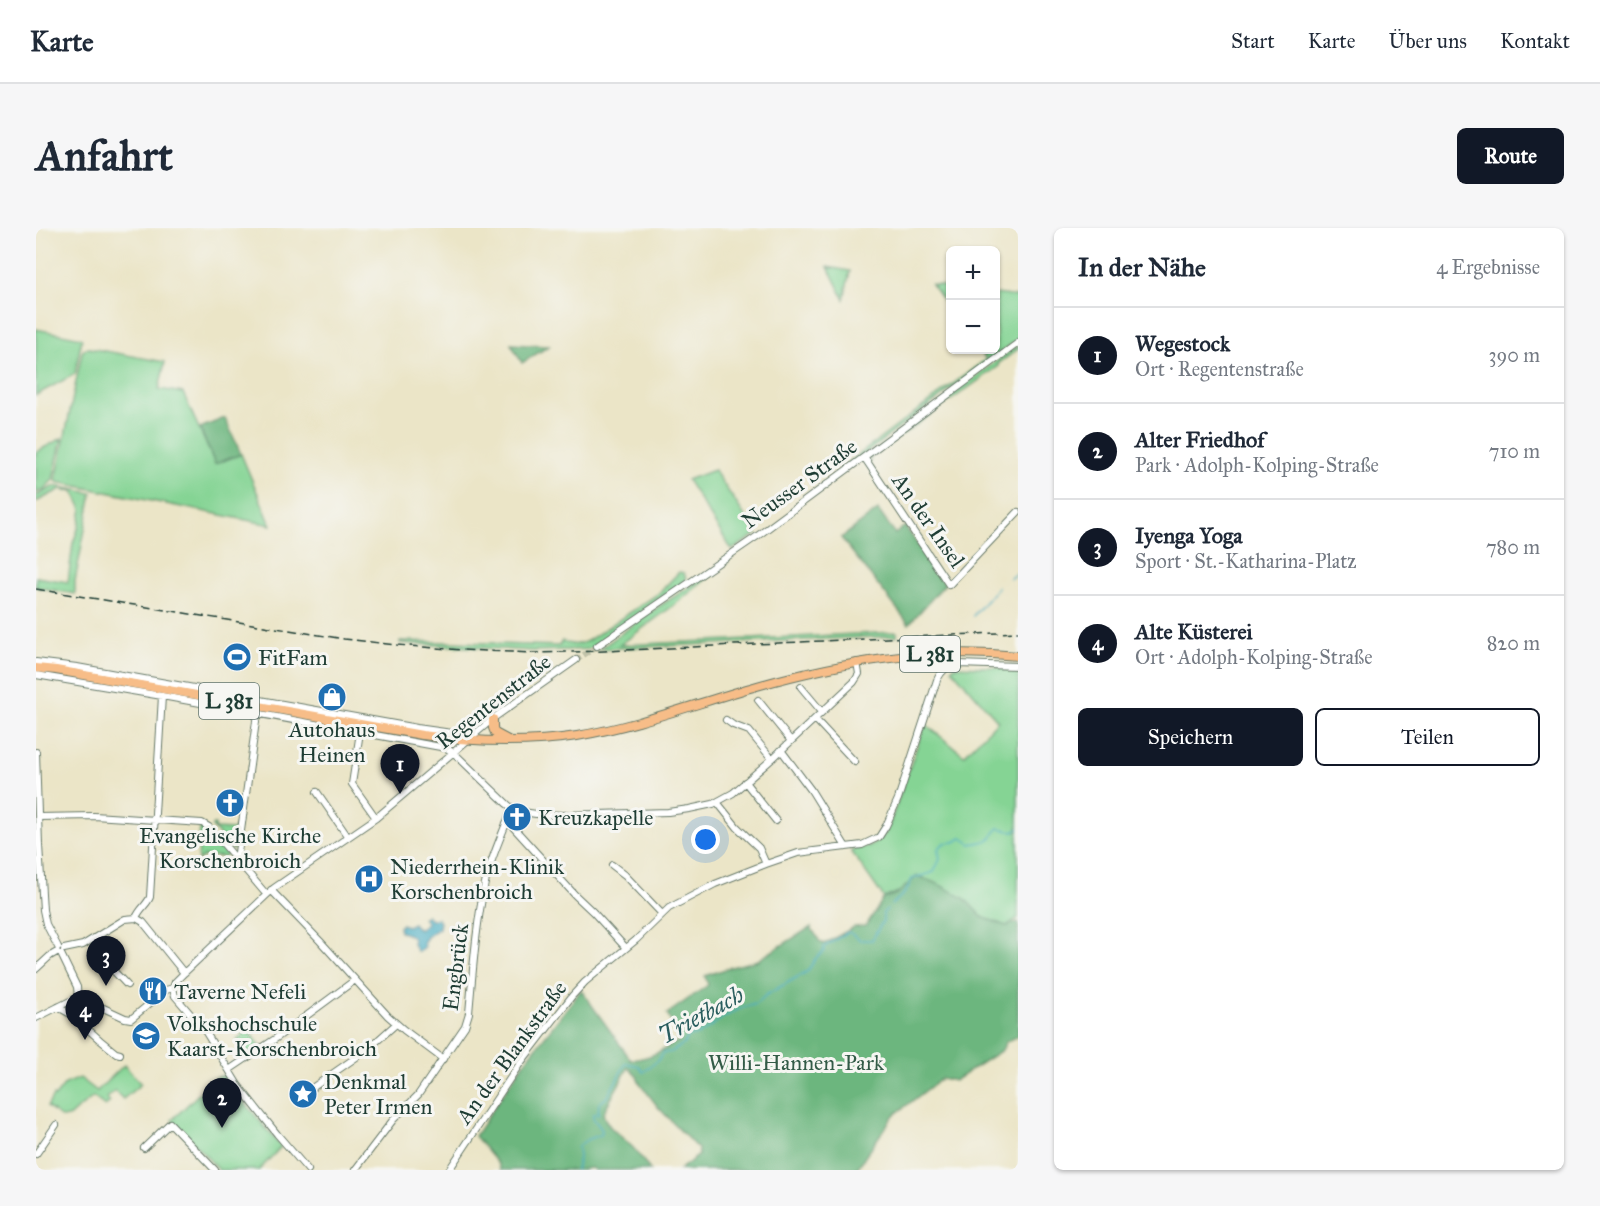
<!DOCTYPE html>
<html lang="de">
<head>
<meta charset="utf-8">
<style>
	body { margin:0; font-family:"IM FELL Great Primer",serif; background:#f6f6f7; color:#1f2937 }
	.controls { position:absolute; right:18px; top:18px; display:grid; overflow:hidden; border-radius:9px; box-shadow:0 2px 4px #0004 }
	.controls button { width:54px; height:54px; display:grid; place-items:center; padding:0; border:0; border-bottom:2px solid #e0e1e3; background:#fff; color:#1f2937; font:30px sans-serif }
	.you { position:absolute; left:670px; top:612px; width:21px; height:21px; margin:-15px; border:4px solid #fff; border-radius:50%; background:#1a73e8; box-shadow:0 0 0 9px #1a73e833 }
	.badge { display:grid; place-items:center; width:39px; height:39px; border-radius:50%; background:#111827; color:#fff; font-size:20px; font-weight:700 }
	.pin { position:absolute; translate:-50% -50px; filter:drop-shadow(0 2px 3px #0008) }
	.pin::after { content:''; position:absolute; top:32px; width:21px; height:18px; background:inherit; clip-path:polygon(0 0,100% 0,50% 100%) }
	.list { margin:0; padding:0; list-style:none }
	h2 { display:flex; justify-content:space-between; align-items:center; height:78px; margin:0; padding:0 24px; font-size:26px }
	h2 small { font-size:20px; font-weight:400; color:#747a83 }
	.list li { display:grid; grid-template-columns:39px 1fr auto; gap:18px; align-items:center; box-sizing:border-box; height:96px; padding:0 24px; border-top:2px solid #e0e1e3 }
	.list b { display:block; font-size:22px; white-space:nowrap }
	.list p { margin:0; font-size:20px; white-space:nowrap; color:#747a83 }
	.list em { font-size:20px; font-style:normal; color:#747a83 }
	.actions { display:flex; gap:12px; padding:18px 24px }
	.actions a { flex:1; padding:14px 0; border:2px solid #111827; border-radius:9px; text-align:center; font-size:21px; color:#111827 }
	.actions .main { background:#111827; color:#fff }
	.map { position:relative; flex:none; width:982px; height:942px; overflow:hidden; border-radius:9px }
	header { display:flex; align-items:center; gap:36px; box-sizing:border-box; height:84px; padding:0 30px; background:#fff; border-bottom:2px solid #e0e1e3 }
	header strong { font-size:28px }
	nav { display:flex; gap:33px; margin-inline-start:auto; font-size:21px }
	.intro { display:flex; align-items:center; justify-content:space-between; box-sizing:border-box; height:144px; padding:0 36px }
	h1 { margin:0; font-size:42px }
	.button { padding:15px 27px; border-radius:9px; background:#111827; color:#fff; font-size:21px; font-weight:700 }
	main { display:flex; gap:36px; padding:0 36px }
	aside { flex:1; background:#fff; border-radius:9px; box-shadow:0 2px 4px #0004 }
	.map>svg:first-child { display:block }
	.green { fill:#85d494; stroke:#528864; stroke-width:1.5 }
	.forest { fill:#6cb67e; stroke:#467a59; stroke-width:1.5 }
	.water { fill:#3fa9bf; stroke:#2f737a; stroke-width:1.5 }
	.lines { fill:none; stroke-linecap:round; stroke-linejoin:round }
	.stream { stroke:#3fa9bf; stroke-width:1.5 }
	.minor-tunnel { stroke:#c2c3aa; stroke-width:6; stroke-dasharray:6 3; stroke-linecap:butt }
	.minor-casing { stroke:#667867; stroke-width:8 }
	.major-casing { stroke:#667867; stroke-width:10 }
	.minor { stroke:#fff; stroke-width:6 }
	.major { stroke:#f7bd88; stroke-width:8 }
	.rail { stroke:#1f3d34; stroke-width:1.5; stroke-dasharray:9 4.5; stroke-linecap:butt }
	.labels { text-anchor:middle; stroke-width:6; stroke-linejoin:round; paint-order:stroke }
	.shield { fill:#f6f6f2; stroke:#60746d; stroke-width:1.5 }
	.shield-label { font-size:21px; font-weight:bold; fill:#1f3d34 }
	.street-label { font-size:22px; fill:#1f3d34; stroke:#f6f6f2 }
	.poi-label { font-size:22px; fill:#1f3d34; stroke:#f6f6f2; text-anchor:start }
	.park-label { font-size:22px; fill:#335b47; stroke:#f6f6f2 }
	.water-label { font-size:24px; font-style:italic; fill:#295d5e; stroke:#f6f6f2 }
</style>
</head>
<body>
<header>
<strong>Karte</strong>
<nav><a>Start</a><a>Karte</a><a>Über uns</a><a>Kontakt</a></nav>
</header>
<div class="intro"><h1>Anfahrt</h1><a class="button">Route</a></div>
<main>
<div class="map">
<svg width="982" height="942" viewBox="0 0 982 942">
	<rect width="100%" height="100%" fill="#f6f6f2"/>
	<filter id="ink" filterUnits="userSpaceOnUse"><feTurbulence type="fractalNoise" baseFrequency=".0167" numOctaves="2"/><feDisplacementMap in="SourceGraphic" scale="12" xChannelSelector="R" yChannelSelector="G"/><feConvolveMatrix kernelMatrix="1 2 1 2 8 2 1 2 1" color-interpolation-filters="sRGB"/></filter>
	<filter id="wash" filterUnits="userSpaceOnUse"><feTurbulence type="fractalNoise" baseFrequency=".008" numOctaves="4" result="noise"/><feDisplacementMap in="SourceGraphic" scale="24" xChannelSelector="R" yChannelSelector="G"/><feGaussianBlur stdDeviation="1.35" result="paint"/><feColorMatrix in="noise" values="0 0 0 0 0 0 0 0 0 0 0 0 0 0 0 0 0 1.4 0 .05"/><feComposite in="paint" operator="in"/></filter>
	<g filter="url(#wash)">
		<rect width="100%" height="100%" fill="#ebe5c7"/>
		<!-- green -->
		<path class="green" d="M 792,39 L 814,43 L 808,71 Z
			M 895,56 L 914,59 L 914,83 Z
			M 960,66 L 982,69 L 982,111 L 811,239 L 809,237 L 950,131 L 943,122 L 960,122 Z
			M 0,101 L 46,110 L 39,146 L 0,167 Z
			M 982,117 L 982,121 L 962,136 L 963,138 L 835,229 L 834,234 L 833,233 L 834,227 L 852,214 L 853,215 L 856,213 L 856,211 Z
			M 53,120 L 129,134 L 123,161 L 147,165 L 179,236 L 205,226 L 235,297 L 21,254 L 20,252 L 46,124 L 49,121 Z
			M 26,210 L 17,252 L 8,261 L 0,265 L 0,224 Z
			M 678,242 L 721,306 L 696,322 L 651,252 Z
			M 18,258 L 56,265 L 39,353 L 39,366 L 0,359 L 0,349 L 32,354 L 37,315 L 43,298 L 46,281 L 37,263 L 32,262 L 29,263 L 27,260 L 0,274 L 0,268 Z
			M 692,334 L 637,378 L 584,417 L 861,404 L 861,408 L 564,421 L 622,379 Z
			M 643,344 L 648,345 L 650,351 L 647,354 L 557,418 L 563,421 L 498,423 L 364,415 L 364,413 L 459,415 L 461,416 L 523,418 L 526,413 C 536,417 541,418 551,413 L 623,365 Z
			M 918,438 L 982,440 L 982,690 L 970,698 L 946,689 L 928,670 L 862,664 L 848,670 L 815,623 L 816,621 C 835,619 844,616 853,598 L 889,496 L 928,527 L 962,493 L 916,441 Z
			M 176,597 L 179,597 L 179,601 L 198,602 L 199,598 L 202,598 L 197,622 L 176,599 Z
			M 164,598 L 168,600 L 191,627 L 189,629 L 169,628 L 162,633 Z
			M 212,802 L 224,817 L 203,831 L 199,828 L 208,819 L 201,812 Z
			M 88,837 L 105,856 L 87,871 L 79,863 L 71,870 L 74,874 L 69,878 L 57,869 C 49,876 40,881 33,889 L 26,890 L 11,879 L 17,868 L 19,869 L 29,856 L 44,850 L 61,863 Z
			M 189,847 L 197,860 L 245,919 L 223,942 L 183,942 L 136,892 L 179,850 Z"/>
		<!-- forest -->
		<path class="forest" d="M 475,116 L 513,118 L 486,135 Z
			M 189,190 L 205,226 L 179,236 L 164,200 Z
			M 842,282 L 859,306 L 869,298 L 909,356 L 873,396 L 805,310 Z
			M 881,648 L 902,656 L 928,670 L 946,689 L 970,698 L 982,694 L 982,808 L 970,814 L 966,822 L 918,853 L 906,850 L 857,888 L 820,942 L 643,942 L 663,927 L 662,921 L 656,915 L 622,879 L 603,854 L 601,848 L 595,841 L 592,840 L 567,885 C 570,899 583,906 592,915 C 601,922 607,933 614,942 L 558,942 L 556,940 L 547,941 L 547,942 L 464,942 L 463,937 L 439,908 L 485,839 L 545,762 L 595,832 C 615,830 628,822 644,812 L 631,786 L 672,757 L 669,748 L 695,739 L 722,732 L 775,699 L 784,714 L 788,716 L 818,699 L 830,698 L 847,671 L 862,665 Z"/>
		<!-- water -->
		<path class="water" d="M 391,687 L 395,692 L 401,690 L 404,694 L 403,700 L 391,709 L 387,715 L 389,718 L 382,724 C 370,713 386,709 364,704 L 363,699 L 366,696 L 371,698 L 377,695 L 383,702 L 390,695 L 391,695 L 387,690 Z"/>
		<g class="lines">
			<!-- stream -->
			<path class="stream" d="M 974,350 L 982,345
				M 937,388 L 962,359
				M 855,677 C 865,668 872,664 876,651 L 898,644 L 904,631 L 902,621 L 908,615 L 918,614 L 926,610 L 935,616 C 943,614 956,614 958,605 L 963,600 L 978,604 L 982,601
				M 540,942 L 543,930 L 542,918 L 552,911 L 565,907 L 566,902 L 557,890 L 557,886 L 562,886 L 563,876 L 572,868 L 590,835 L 603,838 L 607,844 L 609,843 L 621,833 L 627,825 L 635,824 L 648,816 L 651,810 L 654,808 L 662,807 L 667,804 L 688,789 L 703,781 L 720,776 L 730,767 L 772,743 L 779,731 L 788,723 L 788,719 L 810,705 L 813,704 L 824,712 L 836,712 L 847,693 L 847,685 L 851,681"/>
		</g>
	</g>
	<g filter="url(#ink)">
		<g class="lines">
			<!-- minor-tunnel -->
			<path class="minor-tunnel" d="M 540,432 L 561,418"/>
			<!-- minor casing -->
			<g class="minor-casing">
				<path id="minor" d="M 828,229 L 913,357 L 982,284
					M 561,418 L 720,309 L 982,115
					M 0,434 L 41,439 L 381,500 L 437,508
					M 0,447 L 126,468 L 410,520 L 418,525 L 471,576 L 476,580 L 487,584 L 500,586 L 527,587 L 632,584 L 653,581 L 677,576 L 697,565 L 736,531 L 818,454 L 823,446 L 821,434
					M 765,459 L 786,484
					M 722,472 L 755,513
					M 779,491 L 819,534
					M 690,492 L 697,497 L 713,503 L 736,531
					M 324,504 L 316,556 L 340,590
					M 745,522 L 775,562 L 810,619
					M 0,524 L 3,617 L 7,682 L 10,696 L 22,719
					M 709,554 L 740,593
					M 281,564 L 312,609
					M 681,574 L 701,599 L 723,620 L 730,636
					M 2,589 L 58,588 L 166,595 L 173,599 L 230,666
					M 470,595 L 476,598 L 539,667 L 557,684 L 590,720
					M 201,632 L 221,486
					M 576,637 L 589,647 L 626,686
					M 235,662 L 284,713 L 352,788 L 368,802 L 407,831
					M 100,690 C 104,680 111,677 114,669 L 126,468
					M 100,690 L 107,694 L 148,745
					M 60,710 L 72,737 L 91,757
					M 28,721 L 47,717 L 89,691 L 100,690
					M 25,726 L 41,759 L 42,770
					M 0,741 L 14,728 L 21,724
					M 137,760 L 139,754 L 148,745 L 238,660 L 340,590 L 459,489 L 540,432
					M 137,760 L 139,768 L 169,803 L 202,857 L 241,906 L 272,942
					M 42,770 L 48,771 L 89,790 L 95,791 L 130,762 L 137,760
					M 22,779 L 36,787 L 64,812 L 80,825 L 84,826
					M 0,790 L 36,772 L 42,770
					M 193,842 L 239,811 L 319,752
					M 276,860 L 332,821 L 360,796
					M 108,920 L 134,895 L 179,942
					M 0,926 L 20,897
					M 319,942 L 357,892 L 382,867 L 429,798 L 433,785 C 437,742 440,697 449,655 C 455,629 467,605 476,580
					M 413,942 L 483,837 L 536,768 L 549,754 L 600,712 L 633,680 L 679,656 L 730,636 L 762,625 L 826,617 L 843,609 L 850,598 L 862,571 L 901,452 C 905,443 911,437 922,436 L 982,438"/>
			</g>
			<!-- major casing -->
			<g class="major-casing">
				<path id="major" d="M 0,440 L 20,442 L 386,507 C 438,514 489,516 541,508 C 602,498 661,475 721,458 C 806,434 893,419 982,428
					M 457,491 L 457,500 L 459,505 L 472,512"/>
			</g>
			<!-- minor -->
			<use href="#minor" class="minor"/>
			<!-- major -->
			<use href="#major" class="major"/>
			<!-- rail -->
			<path class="rail" d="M 0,361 L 308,411 L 361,417 L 426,422 L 499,425 L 568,423 L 982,404"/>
		</g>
	</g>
	<!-- icons -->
	<defs>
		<g id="stadium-disc" transform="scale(1.5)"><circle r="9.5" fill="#1f6fb2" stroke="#f6f6f2"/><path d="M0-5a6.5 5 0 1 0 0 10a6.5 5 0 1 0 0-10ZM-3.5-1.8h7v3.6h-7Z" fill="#fff"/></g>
		<g id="shop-disc" transform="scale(1.5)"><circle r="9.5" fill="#1f6fb2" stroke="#f6f6f2"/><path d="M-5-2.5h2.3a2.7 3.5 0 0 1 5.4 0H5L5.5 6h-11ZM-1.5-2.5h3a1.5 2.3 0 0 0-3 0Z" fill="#fff"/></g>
		<g id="church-disc" transform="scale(1.5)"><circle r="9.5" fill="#1f6fb2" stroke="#f6f6f2"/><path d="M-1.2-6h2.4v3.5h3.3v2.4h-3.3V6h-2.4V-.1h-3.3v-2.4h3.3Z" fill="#fff"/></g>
		<g id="hospital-disc" transform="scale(1.5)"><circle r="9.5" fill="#1f6fb2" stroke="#f6f6f2"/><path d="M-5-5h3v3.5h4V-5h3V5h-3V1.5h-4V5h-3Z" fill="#fff"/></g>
		<g id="restaurant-disc" transform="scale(1.5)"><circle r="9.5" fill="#1f6fb2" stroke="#f6f6f2"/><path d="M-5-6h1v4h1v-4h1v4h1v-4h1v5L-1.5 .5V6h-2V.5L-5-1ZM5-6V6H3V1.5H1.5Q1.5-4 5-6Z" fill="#fff"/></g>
		<g id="university-disc" transform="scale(1.5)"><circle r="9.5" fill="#1f6fb2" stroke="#f6f6f2"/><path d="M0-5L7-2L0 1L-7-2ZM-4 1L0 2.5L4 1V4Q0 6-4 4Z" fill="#fff"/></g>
		<g id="sight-disc" transform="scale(1.5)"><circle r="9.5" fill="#1f6fb2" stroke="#f6f6f2"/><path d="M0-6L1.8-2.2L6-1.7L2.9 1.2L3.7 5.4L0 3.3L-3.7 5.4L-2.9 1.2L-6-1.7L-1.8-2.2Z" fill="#fff"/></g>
	</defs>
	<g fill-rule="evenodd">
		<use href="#stadium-disc" x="201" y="429"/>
		<use href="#shop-disc" x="296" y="469"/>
		<use href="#church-disc" x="194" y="575"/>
		<use href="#church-disc" x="481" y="589"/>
		<use href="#hospital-disc" x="333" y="651"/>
		<use href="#restaurant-disc" x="117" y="763"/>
		<use href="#university-disc" x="110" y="808"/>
		<use href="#sight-disc" x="267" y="866"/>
	</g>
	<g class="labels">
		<!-- shield labels -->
		<g class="shield">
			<rect x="864" y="408" width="60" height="36" rx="4.5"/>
			<rect x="163" y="455" width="60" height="36" rx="4.5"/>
		</g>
		<g class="shield-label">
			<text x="894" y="433">L 381</text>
			<text x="193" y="480">L 381</text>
		</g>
		<!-- street labels -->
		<g class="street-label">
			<text transform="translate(763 255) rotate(-36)" y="8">Neusser Straße</text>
			<text transform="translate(893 292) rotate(55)" y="8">An der Insel</text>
			<text transform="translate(457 473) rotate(-38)" y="8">Regentenstraße</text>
			<text transform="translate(419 739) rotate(-83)" y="8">Engbrück</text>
			<text transform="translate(475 824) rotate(-54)" y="8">An der Blankstraße</text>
		</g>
		<!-- poi labels -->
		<g class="poi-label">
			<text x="222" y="437">FitFam</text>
			<text x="296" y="509" text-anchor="middle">Autohaus<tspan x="296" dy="25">Heinen</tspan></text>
			<text x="502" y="597">Kreuzkapelle</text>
			<text x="194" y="615" text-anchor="middle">Evangelische Kirche<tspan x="194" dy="25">Korschenbroich</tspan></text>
			<text x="354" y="646">Niederrhein-Klinik<tspan x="354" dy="25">Korschenbroich</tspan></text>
			<text x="138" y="771">Taverne Nefeli</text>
			<text x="131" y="803">Volkshochschule<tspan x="131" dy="25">Kaarst-Korschenbroich</tspan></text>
			<text x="288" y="861">Denkmal<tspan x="288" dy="25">Peter Irmen</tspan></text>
		</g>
		<!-- park labels -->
		<g class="park-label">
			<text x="760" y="842">Willi-Hannen-Park</text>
		</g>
		<!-- water labels -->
		<g class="water-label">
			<text transform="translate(665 787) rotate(-29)" y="8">Trietbach</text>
		</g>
	</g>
</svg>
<div class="controls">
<button>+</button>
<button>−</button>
</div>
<div class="you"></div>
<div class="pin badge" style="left:364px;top:566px">1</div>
<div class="pin badge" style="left:186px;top:900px">2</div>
<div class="pin badge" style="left:70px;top:758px">3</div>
<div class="pin badge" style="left:49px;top:812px">4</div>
</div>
<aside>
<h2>In der Nähe<small>4 Ergebnisse</small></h2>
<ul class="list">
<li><span class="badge">1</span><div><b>Wegestock</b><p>Ort · Regentenstraße</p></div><em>390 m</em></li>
<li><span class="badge">2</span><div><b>Alter Friedhof</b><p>Park · Adolph-Kolping-Straße</p></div><em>710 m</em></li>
<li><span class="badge">3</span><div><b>Iyenga Yoga</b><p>Sport · St.-Katharina-Platz</p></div><em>780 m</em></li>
<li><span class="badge">4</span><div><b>Alte Küsterei</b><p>Ort · Adolph-Kolping-Straße</p></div><em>820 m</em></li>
</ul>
<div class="actions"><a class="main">Speichern</a><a>Teilen</a></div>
</aside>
</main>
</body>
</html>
